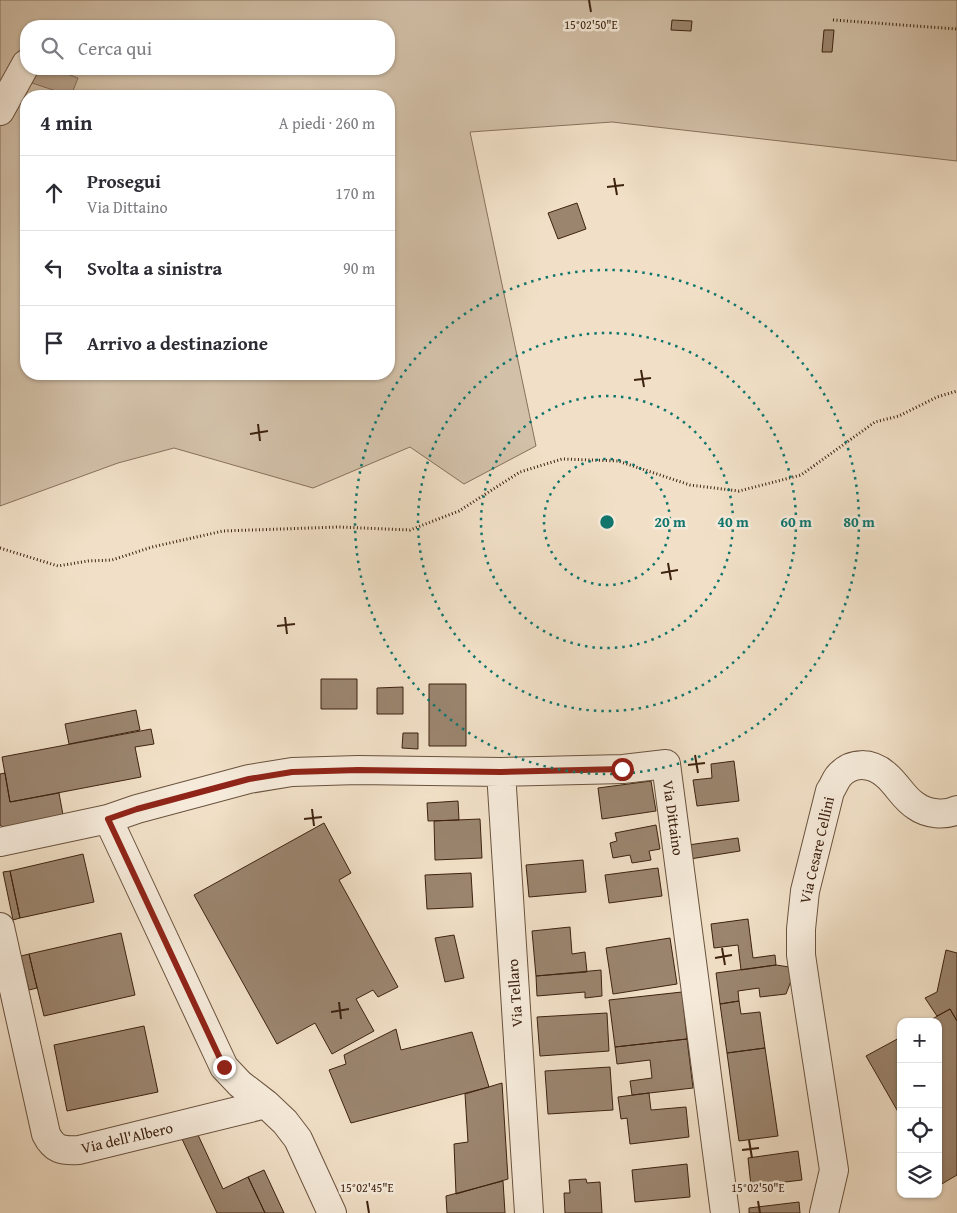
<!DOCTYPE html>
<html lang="it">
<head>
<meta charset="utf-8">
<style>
	body { margin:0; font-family:"Gentium Book Plus",serif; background:#f2f2f3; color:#2b2b33 }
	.controls { position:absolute; right:15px; bottom:15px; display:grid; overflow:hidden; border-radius:10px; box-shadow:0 1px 4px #0004 }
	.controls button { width:45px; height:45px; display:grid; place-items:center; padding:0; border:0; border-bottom:1px solid #e1e1e2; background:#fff; color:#2b2b33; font:25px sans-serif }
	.stop { position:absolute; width:15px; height:15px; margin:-11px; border:4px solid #8f2418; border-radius:50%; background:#fff }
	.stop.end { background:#8f2418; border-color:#fff; box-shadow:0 1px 5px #0008 }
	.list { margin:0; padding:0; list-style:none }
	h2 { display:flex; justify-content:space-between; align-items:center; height:65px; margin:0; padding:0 20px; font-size:21px }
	h2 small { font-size:16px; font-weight:400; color:#7c7c81 }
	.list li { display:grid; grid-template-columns:32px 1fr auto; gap:15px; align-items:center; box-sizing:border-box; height:75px; padding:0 20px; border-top:1px solid #e1e1e2 }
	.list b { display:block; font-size:19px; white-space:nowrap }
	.list p { margin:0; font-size:16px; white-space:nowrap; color:#7c7c81 }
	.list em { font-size:16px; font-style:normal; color:#7c7c81 }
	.icon { flex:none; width:28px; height:28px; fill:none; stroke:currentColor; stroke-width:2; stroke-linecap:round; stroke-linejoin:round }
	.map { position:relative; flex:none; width:957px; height:1213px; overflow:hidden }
	.search { position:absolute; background:#fff; box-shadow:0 1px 4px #0004; left:20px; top:20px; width:375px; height:55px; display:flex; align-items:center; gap:12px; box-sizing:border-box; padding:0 18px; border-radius:20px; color:#7c7c81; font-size:19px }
	.panel { position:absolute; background:#fff; box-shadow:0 1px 4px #0004; left:20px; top:90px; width:375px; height:290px; border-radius:20px }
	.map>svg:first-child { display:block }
	.green { fill:#d2c0a8; stroke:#88715c; fill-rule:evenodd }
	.water { fill:#b49f89; stroke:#846d59 }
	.building { fill:#9b856f; stroke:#3d2210 }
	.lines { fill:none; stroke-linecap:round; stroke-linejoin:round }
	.minor-casing { stroke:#6a523e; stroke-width:30 }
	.path { stroke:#3d2210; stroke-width:3; stroke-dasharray:1 2.5; stroke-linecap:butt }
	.minor { stroke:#f6ebdb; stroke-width:28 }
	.route { stroke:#8f2418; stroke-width:6 }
	.ticks { fill:none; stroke:#3d2210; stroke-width:2 }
	.ring { fill:none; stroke:#0f766e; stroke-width:2.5; stroke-dasharray:2.5 5 }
	.labels { text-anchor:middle; stroke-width:5; stroke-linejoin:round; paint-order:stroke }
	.street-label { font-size:15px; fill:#3d2210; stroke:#f6ebdb }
	.ticks-label { font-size:12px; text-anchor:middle; fill:#3d2210; stroke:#f6ebdb; stroke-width:5; stroke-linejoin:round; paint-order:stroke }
	.centre { fill:#0f766e; stroke:#f6ebdb; stroke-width:2.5 }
	.ring-label { font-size:15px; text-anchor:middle; font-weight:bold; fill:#0f766e; stroke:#f6ebdb; stroke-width:5; stroke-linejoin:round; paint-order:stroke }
</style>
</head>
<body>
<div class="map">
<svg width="957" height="1213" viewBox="0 0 957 1213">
	<rect width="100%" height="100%" fill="#f1e0c7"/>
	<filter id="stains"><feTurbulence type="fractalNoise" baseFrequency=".004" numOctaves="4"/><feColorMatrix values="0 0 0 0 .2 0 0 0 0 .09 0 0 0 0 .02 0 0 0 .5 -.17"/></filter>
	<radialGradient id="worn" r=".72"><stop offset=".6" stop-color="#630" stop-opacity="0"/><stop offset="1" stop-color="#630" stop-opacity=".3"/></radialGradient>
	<!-- green -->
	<path class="green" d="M 0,0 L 957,0 L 957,161 L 612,122 L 470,132 L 536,446 L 464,484 L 410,447 L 313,488 L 174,448 L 118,463 L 0,506 ZM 26,26 L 389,26 L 389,69 L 26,69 ZM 26,96 L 389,96 L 389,374 L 26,374 Z"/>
	<!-- water -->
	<path class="water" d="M 34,69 L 54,69 L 78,78 L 71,96 L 29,82 Z"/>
	<!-- building -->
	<path class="building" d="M 672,20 L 692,21 L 691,31 L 671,30 Z
		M 824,30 L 834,30 L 832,52 L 822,52 Z
		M 577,203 L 586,229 L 558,239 L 548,213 Z
		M 321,679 L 357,679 L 357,709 L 321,709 Z
		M 429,684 L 466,684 L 466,746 L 429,746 Z
		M 403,687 L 403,714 L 377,714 L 377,688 Z
		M 136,710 L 140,730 L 69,744 L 65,724 Z
		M 151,729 L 154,744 L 135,747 L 141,777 L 10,802 L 2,757 Z
		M 403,733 L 418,733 L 418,749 L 402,748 Z
		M 734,761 L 739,801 L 697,806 L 693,780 L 712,778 L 711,764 Z
		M 5,773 L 10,802 L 59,793 L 63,815 L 6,829 L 0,825 L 0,774 Z
		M 651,781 L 656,811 L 602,819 L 598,788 Z
		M 458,801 L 459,820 L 428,821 L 427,803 Z
		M 480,819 L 482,858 L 435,860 L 434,821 Z
		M 324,823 L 351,873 L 339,880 L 398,987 L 378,997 L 373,990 L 356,999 L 374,1031 L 332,1054 L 315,1023 L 277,1044 L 194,895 Z
		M 656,825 L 660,849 L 649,851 L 651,860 L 632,863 L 630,855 L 613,858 L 610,843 L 617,841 L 615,833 Z
		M 738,838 L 740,851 L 690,859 L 688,845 Z
		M 83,854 L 94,902 L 20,918 L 10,871 Z
		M 583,860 L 586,892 L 529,897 L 526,865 Z
		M 658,868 L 662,896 L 609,903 L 605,875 Z
		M 10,871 L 20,918 L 13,920 L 3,872 Z
		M 471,873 L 473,907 L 427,909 L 425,875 Z
		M 748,919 L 753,958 L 775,955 L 776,965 L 741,970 L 738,945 L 714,948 L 711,924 Z
		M 570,927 L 572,954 L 585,952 L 587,972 L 536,976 L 532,931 Z
		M 121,933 L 135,995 L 44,1016 L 29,954 Z
		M 454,935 L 464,978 L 445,982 L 435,938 Z
		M 670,938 L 677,984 L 613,994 L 606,948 Z
		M 946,950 L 957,953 L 957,1021 L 950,1009 L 937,1016 L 925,998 L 937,992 Z
		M 29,954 L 37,988 L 29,990 L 21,956 Z
		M 776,965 L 796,968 L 786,994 L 760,997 L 759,988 L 738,991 L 739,1001 L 720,1004 L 716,973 Z
		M 601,970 L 602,996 L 585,998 L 585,992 L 537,996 L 536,976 Z
		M 682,992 L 687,1039 L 615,1047 L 609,1000 Z
		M 739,1001 L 741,1014 L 760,1012 L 765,1048 L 727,1053 L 720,1004 Z
		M 950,1009 L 957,1021 L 957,1175 L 940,1185 L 938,1183 L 938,1022 L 927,1022 Z
		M 607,1013 L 609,1051 L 540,1056 L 537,1017 Z
		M 144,1026 L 158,1092 L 67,1111 L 54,1045 Z
		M 396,1029 L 401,1050 L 472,1032 L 489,1087 L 351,1123 L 329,1070 L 346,1064 L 344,1055 Z
		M 901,1037 L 901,1117 L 866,1056 Z
		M 687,1039 L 693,1088 L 632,1095 L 630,1081 L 652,1078 L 650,1060 L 617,1064 L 615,1047 Z
		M 765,1048 L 778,1136 L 739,1141 L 727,1053 Z
		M 610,1067 L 613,1110 L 548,1114 L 545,1071 Z
		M 502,1083 L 508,1179 L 456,1194 L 454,1144 L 468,1142 L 465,1094 Z
		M 649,1093 L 651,1110 L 686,1107 L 689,1137 L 630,1144 L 627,1118 L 621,1119 L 618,1097 Z
		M 198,1135 L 223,1189 L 248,1177 L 265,1213 L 217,1213 L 182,1139 Z
		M 798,1151 L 802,1180 L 751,1186 L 748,1158 Z
		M 687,1164 L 690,1197 L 635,1202 L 632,1170 Z
		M 264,1170 L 284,1213 L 265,1213 L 248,1177 Z
		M 586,1179 L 587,1183 L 600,1182 L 602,1213 L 565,1213 L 564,1193 L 570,1193 L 569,1180 Z
		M 503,1181 L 505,1213 L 447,1213 L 446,1196 Z
		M 799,1202 L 800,1213 L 749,1213 L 749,1208 Z"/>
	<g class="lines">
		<!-- minor casing -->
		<g class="minor-casing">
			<path id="minor" d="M 0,111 L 26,64
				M 501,772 L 529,1213
				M 108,819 L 224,1067 L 240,1084 L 266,1104
				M 0,842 L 108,819 L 137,809 L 249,779 L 292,772 L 358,770 L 501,772 L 623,769 L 666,764 L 725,1213
				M 0,927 L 46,1134 C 54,1150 62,1151 79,1150 L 266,1104 L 285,1122 L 298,1139 L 332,1213
				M 824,1213 L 834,1170 L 806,989 L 801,955 L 801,929 L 805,891 L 830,791 C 833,787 835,781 838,777 C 851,761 871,762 886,775 C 897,784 904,799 916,806 C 927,814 945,816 957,810"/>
		</g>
		<!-- path -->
		<path class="path" d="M 833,20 L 957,29
			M 0,548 L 58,566 L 88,561 L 112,560 L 152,547 L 223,531 L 339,527 L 410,530 L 459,511 L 520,472 L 562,459 L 618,461 L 690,485 L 739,491 L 801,475 L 875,422 L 899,416 L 937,397 L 957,391"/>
		<!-- minor -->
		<use href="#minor" class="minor"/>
	</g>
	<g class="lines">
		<!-- route -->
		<path class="route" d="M 224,1067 L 108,819 L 137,809 L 249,779 L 292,772 L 358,770 L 501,772 L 622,769"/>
	</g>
	<!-- ticks -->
	<path class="ticks" d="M 589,0 L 591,12M 614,178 L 617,195M 607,187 L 624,185M 641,370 L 644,387M 634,380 L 651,378M 258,424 L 260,441M 250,434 L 268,431M 668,563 L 671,580M 661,573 L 678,570M 285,617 L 287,634M 277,626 L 295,624M 695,755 L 698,773M 688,765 L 705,763M 312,809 L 314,826M 304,819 L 322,817M 722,948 L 725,965M 715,958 L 732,955M 339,1002 L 341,1019M 331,1012 L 349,1009M 749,1140 L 752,1158M 742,1150 L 759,1148M 367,1201 L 369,1213M 758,1201 L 760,1213"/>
	<!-- distance rings -->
	<g class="ring">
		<circle cx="607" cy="522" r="63"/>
		<circle cx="607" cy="522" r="126"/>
		<circle cx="607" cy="522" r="189"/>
		<circle cx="607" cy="522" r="252"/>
	</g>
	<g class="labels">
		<!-- street labels -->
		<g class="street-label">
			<text transform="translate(673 818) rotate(82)" y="5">Via Dittaino</text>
			<text transform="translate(817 850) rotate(-77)" y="5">Via Cesare Cellini</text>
			<text transform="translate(515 993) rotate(-94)" y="5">Via Tellaro</text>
			<text transform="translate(127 1138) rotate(-13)" y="5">Via dell'Albero</text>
		</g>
	</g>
	<g class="ticks-label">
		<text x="591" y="29">15°02'50"E</text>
		<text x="367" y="1192">15°02'45"E</text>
		<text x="758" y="1192">15°02'50"E</text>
	</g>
	<circle cx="607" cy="522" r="8" class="centre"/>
	<g class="ring-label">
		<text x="670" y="527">20 m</text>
		<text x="733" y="527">40 m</text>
		<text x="796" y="527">60 m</text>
		<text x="859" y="527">80 m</text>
	</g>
	<rect width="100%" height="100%" filter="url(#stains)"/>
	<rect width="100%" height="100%" fill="url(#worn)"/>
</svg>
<div class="controls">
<button>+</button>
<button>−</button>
<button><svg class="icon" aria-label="locate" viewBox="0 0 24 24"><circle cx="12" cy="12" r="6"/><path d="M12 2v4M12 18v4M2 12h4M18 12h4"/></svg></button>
<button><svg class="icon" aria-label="layers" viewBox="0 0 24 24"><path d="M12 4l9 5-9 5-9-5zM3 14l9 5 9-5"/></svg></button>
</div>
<div class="stop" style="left:622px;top:769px"></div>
<div class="stop end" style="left:224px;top:1067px"></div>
<div class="search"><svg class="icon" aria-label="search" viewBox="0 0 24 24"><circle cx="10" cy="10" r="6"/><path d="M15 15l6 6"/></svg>Cerca qui</div>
<section class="panel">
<h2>4 min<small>A piedi · 260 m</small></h2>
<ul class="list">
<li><svg class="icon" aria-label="ahead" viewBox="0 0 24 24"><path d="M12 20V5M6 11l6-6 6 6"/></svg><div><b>Prosegui</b><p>Via Dittaino</p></div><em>170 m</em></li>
<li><svg class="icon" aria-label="left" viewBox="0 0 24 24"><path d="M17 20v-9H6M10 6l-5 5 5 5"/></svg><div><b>Svolta a sinistra</b></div><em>90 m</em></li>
<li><svg class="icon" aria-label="arrive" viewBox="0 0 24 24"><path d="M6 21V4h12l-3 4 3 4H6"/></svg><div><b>Arrivo a destinazione</b></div></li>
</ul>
</section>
</div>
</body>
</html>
